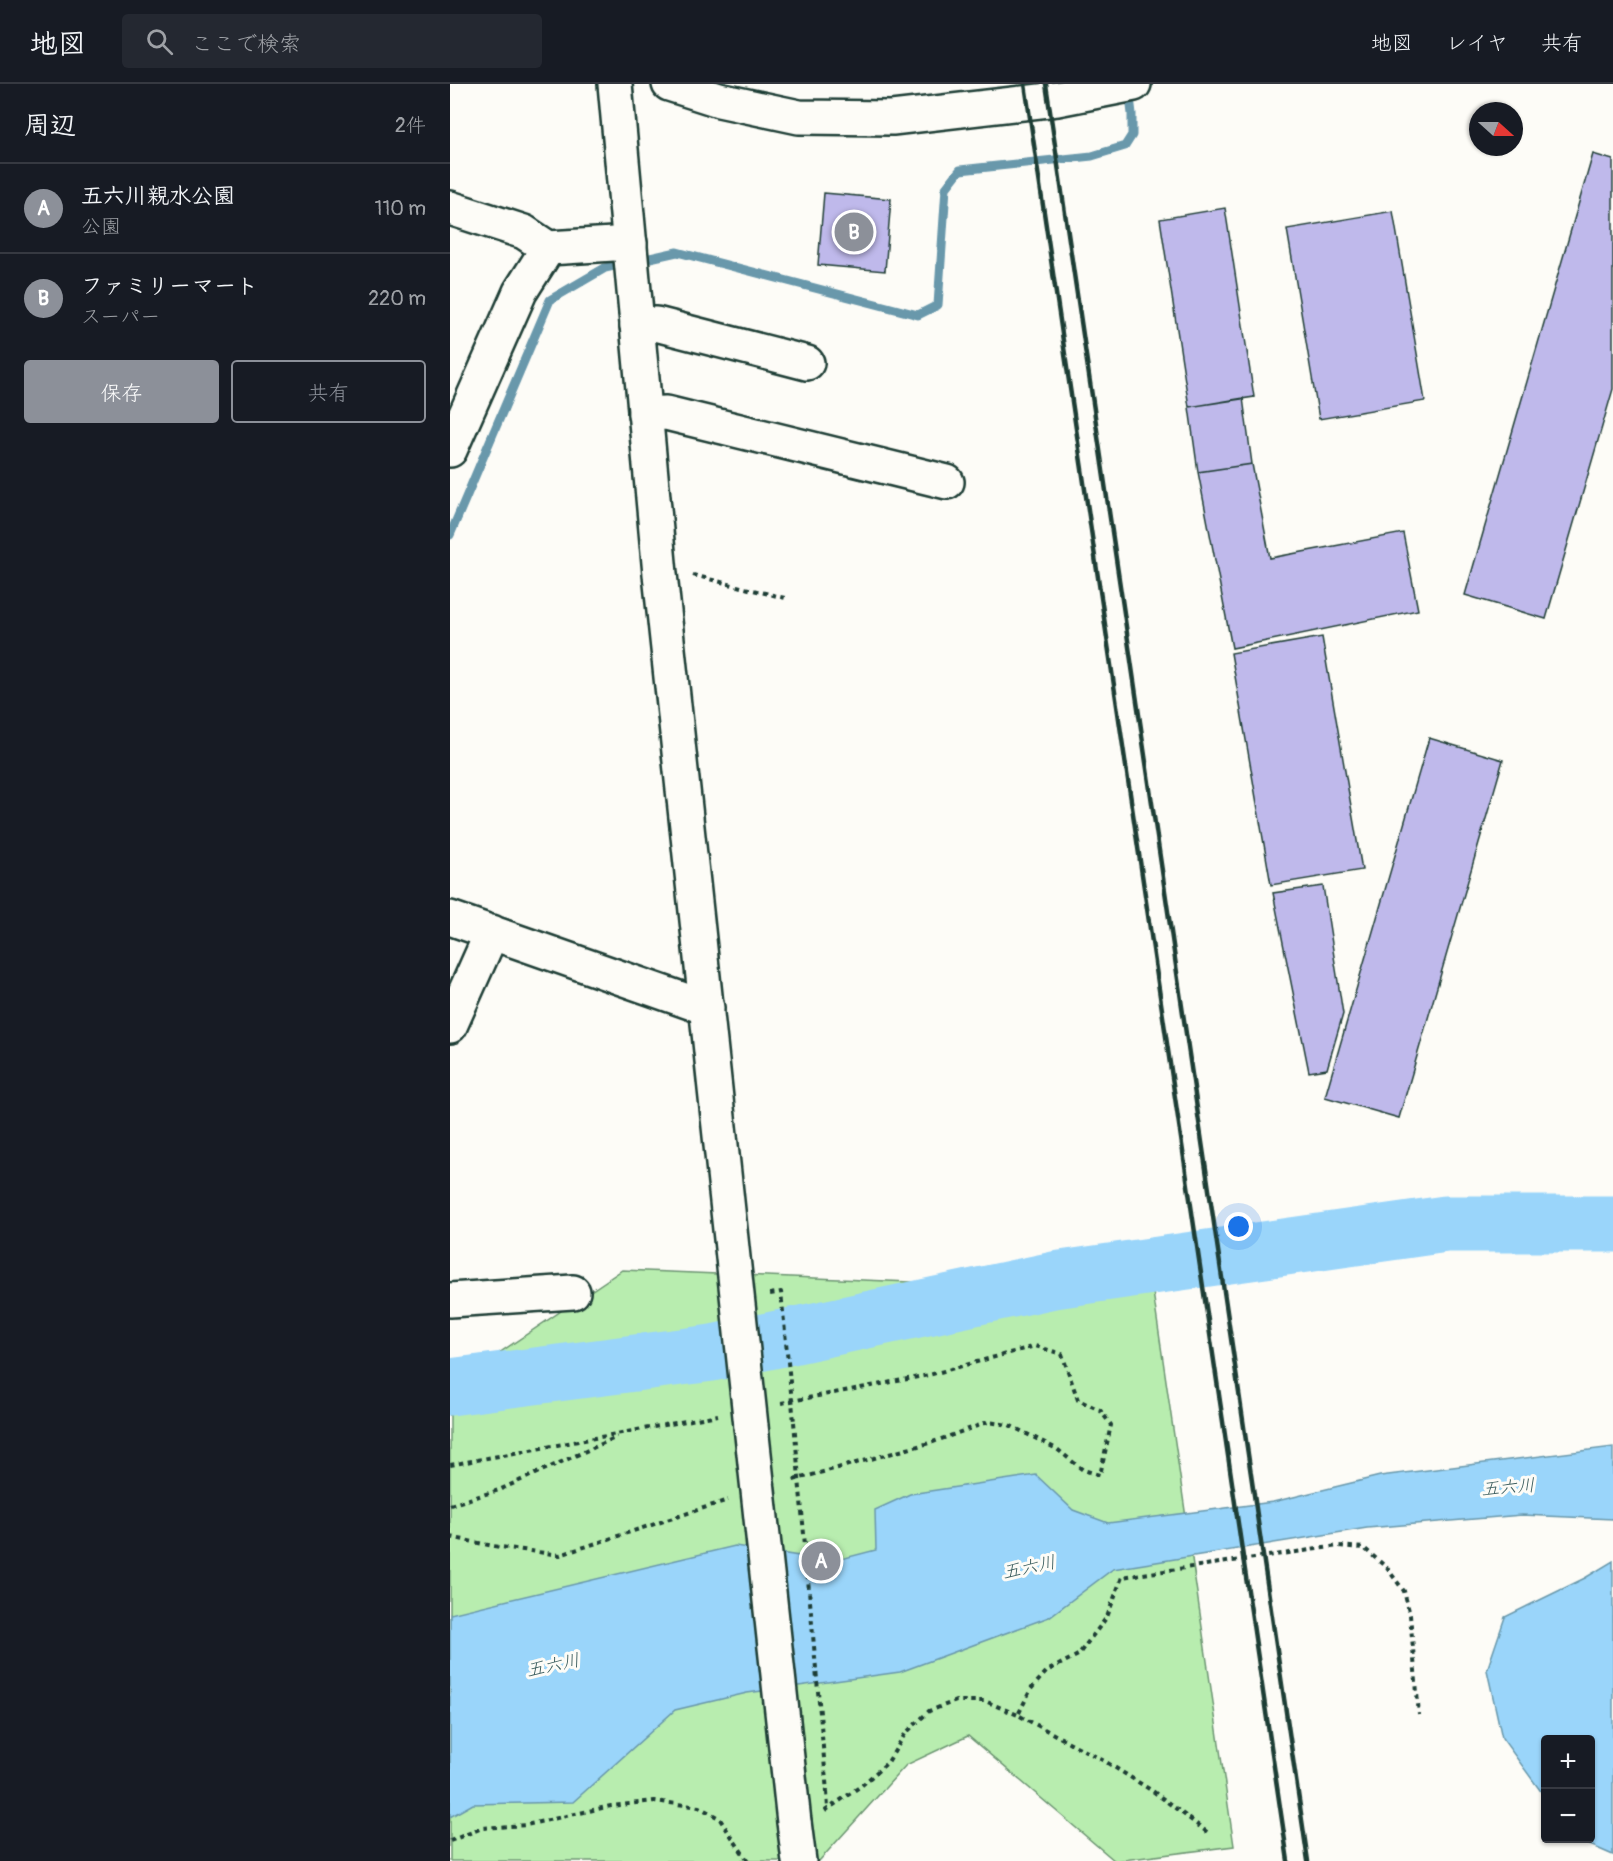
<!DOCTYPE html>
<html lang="ja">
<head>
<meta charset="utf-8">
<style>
	body { margin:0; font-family:Pangolin,"Klee One",sans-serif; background:#242831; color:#f1f3f6 }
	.controls { position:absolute; right:18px; bottom:18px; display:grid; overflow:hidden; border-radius:6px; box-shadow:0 2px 4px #0004 }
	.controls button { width:54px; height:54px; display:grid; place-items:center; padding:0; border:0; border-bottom:2px solid #363941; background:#171b24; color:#f1f3f6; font:30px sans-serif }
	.compass { position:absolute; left:1019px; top:18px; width:54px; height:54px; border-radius:50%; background:#171b24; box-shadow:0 2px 4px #0004; rotate:111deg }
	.you { position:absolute; left:789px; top:1143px; width:21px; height:21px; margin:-15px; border:4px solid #fff; border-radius:50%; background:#1a73e8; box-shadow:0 0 0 9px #1a73e833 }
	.badge { display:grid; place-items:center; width:39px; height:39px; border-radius:50%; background:#8c9099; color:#fff; font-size:20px; font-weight:700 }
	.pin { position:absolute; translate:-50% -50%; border:3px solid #fff; box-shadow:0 2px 6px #0006 }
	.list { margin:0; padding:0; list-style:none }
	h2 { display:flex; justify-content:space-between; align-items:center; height:78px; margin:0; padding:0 24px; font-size:26px }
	h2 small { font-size:20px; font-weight:400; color:#9ea1a6 }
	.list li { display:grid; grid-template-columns:39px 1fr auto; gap:18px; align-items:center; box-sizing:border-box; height:90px; padding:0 24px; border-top:2px solid #363941 }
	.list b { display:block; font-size:22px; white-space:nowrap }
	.list p { margin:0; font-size:20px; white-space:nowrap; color:#9ea1a6 }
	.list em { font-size:20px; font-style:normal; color:#9ea1a6 }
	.actions { display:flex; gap:12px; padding:18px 24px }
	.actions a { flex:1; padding:14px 0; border:2px solid #8c9099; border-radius:6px; text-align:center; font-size:21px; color:#8c9099 }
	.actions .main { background:#8c9099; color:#fff }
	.icon { flex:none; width:33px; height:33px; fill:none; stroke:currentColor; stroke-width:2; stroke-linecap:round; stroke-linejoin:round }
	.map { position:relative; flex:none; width:1163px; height:1777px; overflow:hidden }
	header { display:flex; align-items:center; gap:36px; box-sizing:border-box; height:84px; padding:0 30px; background:#171b24; border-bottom:2px solid #363941 }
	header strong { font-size:28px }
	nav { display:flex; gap:33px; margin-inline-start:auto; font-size:21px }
	.search { width:420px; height:54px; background:#242831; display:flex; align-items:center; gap:15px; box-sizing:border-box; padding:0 21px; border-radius:6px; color:#9ea1a6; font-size:22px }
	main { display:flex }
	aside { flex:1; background:#171b24 }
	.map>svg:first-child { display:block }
	.green { fill:#b8edaf; stroke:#6c9572; stroke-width:1.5 }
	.water { fill:#9ad5fa; stroke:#6998ab; stroke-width:1.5 }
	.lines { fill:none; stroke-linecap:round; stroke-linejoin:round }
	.stream { stroke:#6998ab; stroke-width:9 }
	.river { stroke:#9ad5fa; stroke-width:57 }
	.building { fill:#bfb9eb; stroke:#1f3d34; stroke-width:1.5 }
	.street-casing { stroke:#1f3d34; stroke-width:38 }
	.secondary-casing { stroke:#1f3d34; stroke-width:38 }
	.path { stroke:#1f3d34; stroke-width:4; stroke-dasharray:4.5 4.5; stroke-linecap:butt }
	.street { stroke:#fdfcf7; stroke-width:33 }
	.secondary { stroke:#fdfcf7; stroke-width:33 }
	.rail { stroke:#1f3d34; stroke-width:4.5 }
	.secondary-bridge-casing { stroke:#1f3d34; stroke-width:38; stroke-linecap:butt }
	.path-bridge { stroke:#1f3d34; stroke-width:4; stroke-dasharray:4.5 4.5; stroke-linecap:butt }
	.secondary-bridge { stroke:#fdfcf7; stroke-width:33 }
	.labels { text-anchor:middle; stroke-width:6; stroke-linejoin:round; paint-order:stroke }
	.water-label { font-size:18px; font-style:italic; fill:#385b5c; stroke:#fdfcf7 }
</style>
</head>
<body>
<header>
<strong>地図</strong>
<div class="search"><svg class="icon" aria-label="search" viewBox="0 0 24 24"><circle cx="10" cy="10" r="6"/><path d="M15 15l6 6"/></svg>ここで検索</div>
<nav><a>地図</a><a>レイヤ</a><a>共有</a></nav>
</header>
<main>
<aside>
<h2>周辺<small>2件</small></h2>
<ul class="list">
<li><span class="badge">A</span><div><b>五六川親水公園</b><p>公園</p></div><em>110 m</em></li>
<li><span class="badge">B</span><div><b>ファミリーマート</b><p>スーパー</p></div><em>220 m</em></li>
</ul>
<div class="actions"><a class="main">保存</a><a>共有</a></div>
</aside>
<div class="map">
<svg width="1163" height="1777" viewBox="0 0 1163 1777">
	<rect width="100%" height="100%" fill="#fdfcf7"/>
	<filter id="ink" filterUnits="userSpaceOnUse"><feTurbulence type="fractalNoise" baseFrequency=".0167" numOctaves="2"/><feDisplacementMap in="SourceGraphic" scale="12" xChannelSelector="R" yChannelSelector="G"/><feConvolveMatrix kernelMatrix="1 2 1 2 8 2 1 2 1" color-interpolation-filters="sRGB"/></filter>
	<g filter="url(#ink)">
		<!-- green -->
		<path class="green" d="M 172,1186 L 703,1208 L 784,1762 L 665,1777 L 518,1652 L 456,1681 L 369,1777 L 0,1777 L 0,1302 Z"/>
		<!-- water -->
		<path class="water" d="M 1163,1363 L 1163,1435 L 1072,1431 L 917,1444 L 663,1485 L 599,1533 L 450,1588 L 297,1609 L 225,1626 L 123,1718 L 23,1720 L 0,1733 L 0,1530 L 285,1462 L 362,1474 L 372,1480 L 426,1466 L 425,1426 L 460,1410 L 586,1391 L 623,1426 L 658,1439 L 823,1418 L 930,1392 Z
			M 1163,1477 L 1163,1771 L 1126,1755 L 1140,1754 L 1140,1656 L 1096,1656 L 1095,1713 L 1052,1654 L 1037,1586 L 1055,1533 L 1135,1494 Z"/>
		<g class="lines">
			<!-- stream -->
			<path class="stream" d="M 0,451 L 100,216 L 155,184 L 227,168 L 468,231 L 488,221 L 496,104 L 510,86 L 642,72 L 675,62 L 682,51 L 682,30 L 679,5"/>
			<!-- river -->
			<path class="river" d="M 0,1303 L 262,1269 L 604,1196 L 996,1140 L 1163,1140"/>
		</g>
		<!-- building -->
		<path class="building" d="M 1143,70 L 1163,76 L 1163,305 L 1096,535 L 1015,511 Z
			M 374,109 L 441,115 L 435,187 L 368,181 Z
			M 775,124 L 804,313 L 739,323 L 710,135 Z
			M 943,127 L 975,317 L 869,335 L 837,145 Z
			M 793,314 L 802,380 L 748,388 L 739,323 Z
			M 802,380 L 820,474 L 953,449 L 968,526 L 782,564 L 748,388 Z
			M 872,553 L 912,786 L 821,801 L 781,569 Z
			M 979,654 L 1053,676 L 949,1034 L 875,1013 Z
			M 873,802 L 893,930 L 877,985 L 859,988 L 823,809 Z"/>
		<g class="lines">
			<!-- street casing -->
			<g class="street-casing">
				<path id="street" d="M 0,124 L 74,148 L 98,164 L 180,159
					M 187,242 L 206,240 L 357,279
					M 195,330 L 216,329 L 497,398
					M 0,366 L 70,208 L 98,164
					M 0,834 L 257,924
					M 0,942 L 42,848
					M 0,1216 L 123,1208"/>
			</g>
			<!-- secondary casing -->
			<g class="secondary-casing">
				<path id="secondary" d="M 165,0 L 210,490 L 301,1342
					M 219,0 L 269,16 L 349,33 L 442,34 L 607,15 L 684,0
					M 344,1738 L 349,1777"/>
			</g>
			<!-- path -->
			<path class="path" d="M 243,491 L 335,514
				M 320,1210 L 331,1208 L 344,1338
				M 331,1319 L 479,1291 L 585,1262 L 612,1270 L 628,1316 L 650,1326 L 661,1341 L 650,1391 L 633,1386 L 607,1365 L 559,1341 L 538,1338 L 483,1358 L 340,1397
				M 0,1381 L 268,1331
				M 0,1421 L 49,1406 L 167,1353
				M 0,1453 L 43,1462 L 110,1471 L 278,1416
				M 377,1708 L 378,1725
				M 375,1727 L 411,1702 L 438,1678 L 455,1650 L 479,1627 L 506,1617 L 535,1617 L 568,1631
				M 757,1748 L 704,1708 L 656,1678 L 568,1631 L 581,1605 L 597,1587 L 628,1571 L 657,1533 L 672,1493 L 888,1462 L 914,1464 L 937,1484 L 954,1507 L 960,1531 L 969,1631
				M 0,1757 L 32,1744 L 76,1741 L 161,1722 L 205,1717 L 249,1723 L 269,1734 L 298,1777"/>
			<!-- street -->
			<use href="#street" class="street"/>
			<!-- secondary -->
			<use href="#secondary" class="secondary"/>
			<!-- rail -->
			<path class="rail" d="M 575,0 L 838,1777
				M 596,0 L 858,1777"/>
			<!-- secondary-bridge casing -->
			<g class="secondary-bridge-casing">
				<path id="secondary-bridge" d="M 301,1342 L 344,1738"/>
			</g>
			<!-- path-bridge -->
			<path class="path-bridge" d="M 344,1338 L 377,1708"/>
			<!-- secondary-bridge -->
			<use href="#secondary-bridge" class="secondary-bridge"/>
		</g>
	</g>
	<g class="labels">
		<!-- water labels -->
		<g class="water-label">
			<text transform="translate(1058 1403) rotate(-5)" y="6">五六川</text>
			<text transform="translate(579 1483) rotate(-12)" y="6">五六川</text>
			<text transform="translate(103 1581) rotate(-12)" y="6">五六川</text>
		</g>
	</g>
</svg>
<div class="controls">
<button>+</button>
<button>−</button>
</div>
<svg class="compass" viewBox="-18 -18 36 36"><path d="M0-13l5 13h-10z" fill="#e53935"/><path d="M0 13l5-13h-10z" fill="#9ea1a6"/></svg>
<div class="you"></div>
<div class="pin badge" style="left:371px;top:1477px">A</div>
<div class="pin badge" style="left:404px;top:148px">B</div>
</div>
</main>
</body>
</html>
